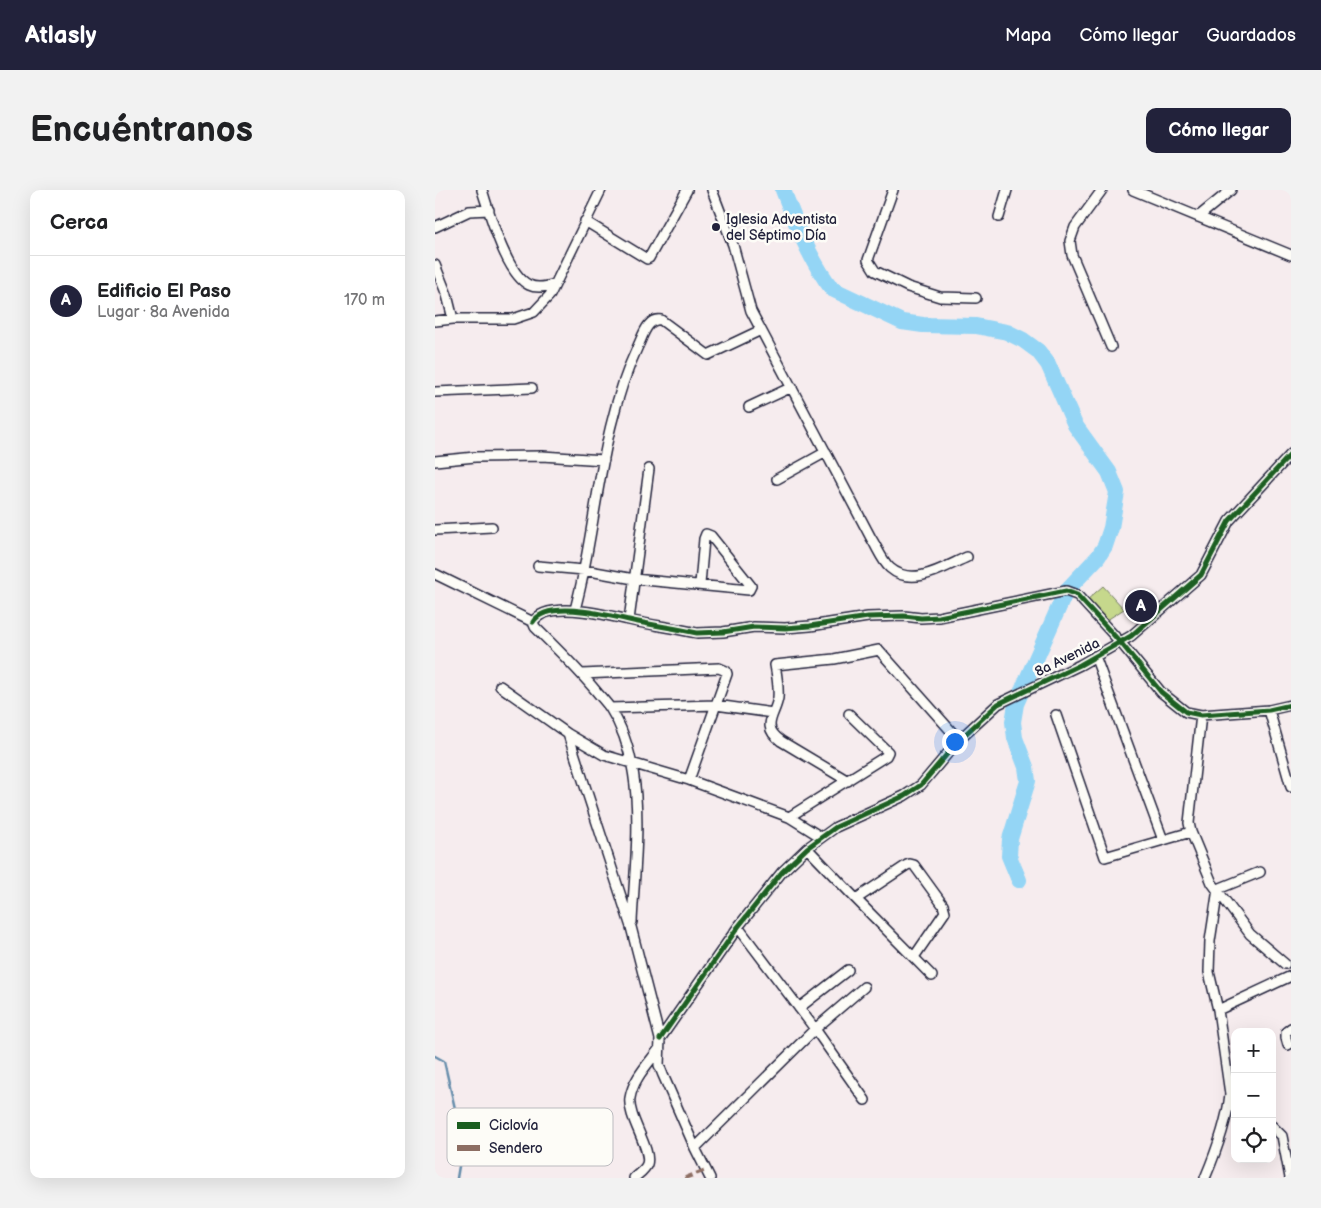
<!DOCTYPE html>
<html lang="es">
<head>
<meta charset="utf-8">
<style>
	body { margin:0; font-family:"Balsamiq Sans",sans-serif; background:#f2f2f2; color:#202124 }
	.controls { position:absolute; right:15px; bottom:15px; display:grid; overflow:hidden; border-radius:10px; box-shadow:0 5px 20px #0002 }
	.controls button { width:45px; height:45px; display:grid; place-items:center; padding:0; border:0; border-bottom:1px solid #e0e0e0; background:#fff; color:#202124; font:25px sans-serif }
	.you { position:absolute; left:519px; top:551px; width:18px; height:18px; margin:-12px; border:4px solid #fff; border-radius:50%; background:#1a73e8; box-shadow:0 0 0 8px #1a73e833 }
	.badge { display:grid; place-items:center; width:32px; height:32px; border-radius:50%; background:#22223b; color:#fff; font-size:16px; font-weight:700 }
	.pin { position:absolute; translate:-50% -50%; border:2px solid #fff; box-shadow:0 1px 5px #0006 }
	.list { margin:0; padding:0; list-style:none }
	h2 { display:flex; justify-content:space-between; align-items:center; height:65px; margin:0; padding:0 20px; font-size:21px }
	h2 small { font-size:16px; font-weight:400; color:#757577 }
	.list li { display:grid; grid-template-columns:32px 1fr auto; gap:15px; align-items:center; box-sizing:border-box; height:90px; padding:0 20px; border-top:1px solid #e0e0e0 }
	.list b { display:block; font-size:19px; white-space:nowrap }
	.list p { margin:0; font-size:16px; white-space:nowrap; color:#757577 }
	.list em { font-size:16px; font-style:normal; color:#757577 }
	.icon { flex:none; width:28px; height:28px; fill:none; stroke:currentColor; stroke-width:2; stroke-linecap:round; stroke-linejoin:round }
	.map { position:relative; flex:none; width:856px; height:988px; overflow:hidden; border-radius:10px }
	header { display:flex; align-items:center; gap:30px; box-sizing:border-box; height:70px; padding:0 25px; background:#22223b; color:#fff }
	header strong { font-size:24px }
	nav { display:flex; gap:28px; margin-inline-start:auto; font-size:18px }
	.intro { display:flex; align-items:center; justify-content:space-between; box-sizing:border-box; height:120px; padding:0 30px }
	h1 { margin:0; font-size:35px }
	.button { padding:12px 22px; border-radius:10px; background:#22223b; color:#fff; font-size:18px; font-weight:700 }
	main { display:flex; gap:30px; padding:0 30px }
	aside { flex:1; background:#fff; border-radius:10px; box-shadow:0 5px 20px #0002 }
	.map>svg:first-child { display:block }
	.green { fill:#c6d88c; stroke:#747d64 }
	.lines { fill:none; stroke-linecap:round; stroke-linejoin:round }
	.stream { stroke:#668dab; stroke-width:2.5 }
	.river { stroke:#94d5f5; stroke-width:16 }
	.building { fill:#daaaca; stroke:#22223b }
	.minor-casing { stroke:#22223b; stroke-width:12 }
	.minor { stroke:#fdfcf7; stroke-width:9 }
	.quiet { stroke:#8d6e63; stroke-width:4; stroke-dasharray:8 4; stroke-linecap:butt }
	.cycleway-casing { stroke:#fdfcf7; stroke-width:8 }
	.cycleway { stroke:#1b5e20; stroke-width:5 }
	.poi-dot { fill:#22223b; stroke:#fdfcf7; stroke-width:2 }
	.labels { text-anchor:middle; stroke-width:5; stroke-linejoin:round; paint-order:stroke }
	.poi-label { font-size:14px; fill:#22223b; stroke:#fdfcf7; text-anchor:start }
	.street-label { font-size:14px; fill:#22223b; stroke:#fdfcf7 }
	.key { fill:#fdfcf7; stroke:#bbbbbf; stroke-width:1 }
	.key-label { font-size:14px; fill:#22223b }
</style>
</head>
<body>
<header>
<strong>Atlasly</strong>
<nav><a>Mapa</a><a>Cómo llegar</a><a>Guardados</a></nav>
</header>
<div class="intro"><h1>Encuéntranos</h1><a class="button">Cómo llegar</a></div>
<main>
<aside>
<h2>Cerca<small></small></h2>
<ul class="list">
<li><span class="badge">A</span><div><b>Edificio El Paso</b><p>Lugar · 8a Avenida</p></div><em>170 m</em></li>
</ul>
</aside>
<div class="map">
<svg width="856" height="988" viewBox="0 0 856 988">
	<rect width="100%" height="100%" fill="#f6ecee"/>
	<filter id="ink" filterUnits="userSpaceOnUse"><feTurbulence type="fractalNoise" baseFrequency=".02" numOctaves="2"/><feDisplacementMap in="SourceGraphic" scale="10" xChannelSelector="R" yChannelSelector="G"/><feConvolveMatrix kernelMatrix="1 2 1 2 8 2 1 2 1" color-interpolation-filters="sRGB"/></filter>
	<g filter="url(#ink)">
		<!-- green -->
		<path class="green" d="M 668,396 L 689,419 L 672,430 L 652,410 Z"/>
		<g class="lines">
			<!-- stream -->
			<path class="stream" d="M 0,866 L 9,871 L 28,953 L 22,988"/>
			<!-- river -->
			<path class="river" d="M 348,0 C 361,34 375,70 397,99 L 467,132 L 488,135 L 541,136 L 572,142 L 588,150 L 603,161 L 613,174 L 640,235 L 674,282 L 682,302 L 676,338 L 670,356 L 663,367 L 631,401 L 581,514 L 578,532 L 580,548 L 591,577 L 593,591 L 575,649 L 574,666 L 584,690"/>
		</g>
		<!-- building -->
		<path class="building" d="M 704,408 L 714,419 L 708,424 L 699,413 Z"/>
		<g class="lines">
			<!-- minor casing -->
			<g class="minor-casing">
				<path id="minor" d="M 47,0 C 55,24 71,84 94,95 C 102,99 111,97 120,94
					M 277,0 L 298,55 L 316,121 L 436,348 C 442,357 447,371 455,378 C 478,398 509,377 532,367
					M 458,0 L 433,70 L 440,81 L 473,97 L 505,107 L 541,108
					M 667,0 L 640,37 L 635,51 L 637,65 L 676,157
					M 698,0 L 856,65
					M 564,27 L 572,0
					M 763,27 L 796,0
					M 150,31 L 212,69 L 214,68 L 252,0
					M 0,37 L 34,21 L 54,20
					M 0,75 L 12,105 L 18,129
					M 0,131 L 18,129 L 78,129 L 99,122 L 115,105 L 166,0
					M 0,202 L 97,198
					M 314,217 L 357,197
					M 0,271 L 40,267 L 107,266 L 169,270
					M 342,289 L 391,262
					M 0,340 L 57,337
					M 103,376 L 149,380 L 199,389 L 314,400 L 316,396 L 276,346 L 271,344 L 269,349 L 265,394
					M 0,384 L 98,432 L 100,437 C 121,458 142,478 161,501 C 165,506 171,512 175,518 C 214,578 200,665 197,732
					M 140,420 C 143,407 147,393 149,379 C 164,305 170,226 203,156 C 208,146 212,128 226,130 L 273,165 L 326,140
					M 194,430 L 214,279
					M 98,432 C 112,409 172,425 194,430 C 216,435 239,438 262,443 L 288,442 L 319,437 L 350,438 L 375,436 L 433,427 L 469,426 L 486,428 L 504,427 L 631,401 L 642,405 L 686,453 L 726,502 L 751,522 L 766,525 L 834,520 L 856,515
					M 660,466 L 728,650
					M 147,484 L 284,478 L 291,481 L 292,484 L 254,590
					M 65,496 L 133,544 L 169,565 L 254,590 L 354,627 L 386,647
					M 175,518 L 281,515 L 338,523
					M 834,520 L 856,597
					M 621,525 L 670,667 L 756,642
					M 766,525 L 754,633 L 756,642 L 777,693 L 815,744 L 850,774
					M 133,544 L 196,737 L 225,849 L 224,875 L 228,885 L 260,958 L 275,988
					M 413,591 L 346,551 C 325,536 340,526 343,508 C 344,497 342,486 340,475 L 399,469 L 444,460 L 524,550
					M 354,627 L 451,566 L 453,562 L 414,524
					M 372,658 L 421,709 L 497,786
					M 421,709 L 472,675 L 475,674 L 479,675 L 508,715 L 510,722 L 479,767
					M 303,737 L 380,839 L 430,910
					M 364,818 L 413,780
					M 783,820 L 856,786
					M 225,849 L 303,737 L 347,682 L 372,658 L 401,637 L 469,606 L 486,595 L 524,550 L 563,514 L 645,475 L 696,446 L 766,385 L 794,331 L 856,264
					M 853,855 L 851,848 L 851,842 L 856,838
					M 837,936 L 847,946 L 855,988
					M 260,958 L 380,839 L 429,797
					M 199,988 C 203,984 210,980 212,974 C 217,959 192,927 195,908 C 198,889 213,874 224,859
					M 770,988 C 781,962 792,933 795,904 L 783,820 L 774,782 L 775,751 L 783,699 L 825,682"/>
			</g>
			<!-- minor -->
			<use href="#minor" class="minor"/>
			<!-- quiet -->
			<path class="quiet" d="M 250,988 L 271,980"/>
			<!-- cycleway casing -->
			<g class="cycleway-casing">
				<path id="cycleway" d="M 98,432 C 112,409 172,425 194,430 C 216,435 239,438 262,443 L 288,442 L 319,437 L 350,438 L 375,436 L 433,427 L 469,426 L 486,428 L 504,427 L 631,401 L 642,405 L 686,453 L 726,502 L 751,522 L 766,525 L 834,520 L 856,515
					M 225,849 L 303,737 L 347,682 L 372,658 L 401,637 L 469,606 L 486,595 L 524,550 L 563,514 L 645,475 L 696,446 L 766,385 L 794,331 L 856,264"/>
			</g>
			<!-- cycleway -->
			<use href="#cycleway" class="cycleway"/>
		</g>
	</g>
	<!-- markers -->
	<circle class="poi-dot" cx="281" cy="37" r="5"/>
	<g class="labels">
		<!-- poi labels -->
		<g class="poi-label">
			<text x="291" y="34">Iglesia Adventista<tspan x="291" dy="16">del Séptimo Día</tspan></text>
		</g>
		<!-- street labels -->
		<g class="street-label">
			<text transform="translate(632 467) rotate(-26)" y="5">8a Avenida</text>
		</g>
	</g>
	<!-- legend -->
	<rect x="12" y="918" width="166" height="58" rx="8" class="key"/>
	<rect x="22" y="932" width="23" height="7" fill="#1b5e20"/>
	<rect x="22" y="955" width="23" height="6" fill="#8d6e63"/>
	<g class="key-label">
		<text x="54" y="940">Ciclovía</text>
		<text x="54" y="963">Sendero</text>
	</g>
</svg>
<div class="controls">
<button>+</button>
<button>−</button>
<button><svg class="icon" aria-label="locate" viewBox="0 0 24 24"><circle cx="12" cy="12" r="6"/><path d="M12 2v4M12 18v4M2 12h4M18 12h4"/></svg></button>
</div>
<div class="you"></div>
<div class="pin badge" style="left:706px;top:416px">A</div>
</div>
</main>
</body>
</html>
